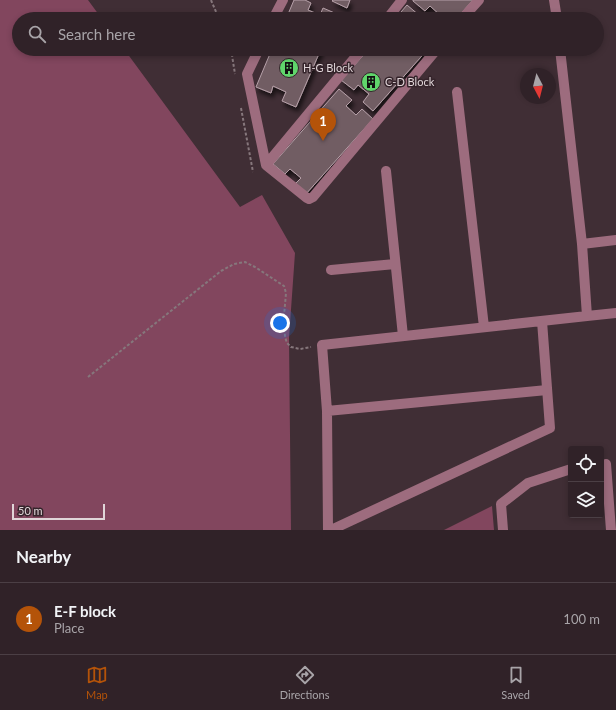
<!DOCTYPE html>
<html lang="en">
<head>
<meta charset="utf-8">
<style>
	body { margin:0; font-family:Lato,sans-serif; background:#382a30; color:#f1f3f6 }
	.controls { position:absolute; right:12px; bottom:12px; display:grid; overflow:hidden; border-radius:4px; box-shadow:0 2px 6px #0003 }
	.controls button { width:36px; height:36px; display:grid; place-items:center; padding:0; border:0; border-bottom:1px solid #4b3f45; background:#302228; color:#f1f3f6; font:20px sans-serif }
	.compass { position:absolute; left:520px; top:68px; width:36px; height:36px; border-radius:50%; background:#302228; box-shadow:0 2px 6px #0003; rotate:173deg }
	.scale { position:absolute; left:12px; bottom:10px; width:93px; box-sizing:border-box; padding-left:4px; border:2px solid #e0d5d8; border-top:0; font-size:11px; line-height:14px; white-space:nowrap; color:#e0d5d8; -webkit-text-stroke:3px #35242b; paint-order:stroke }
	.you { position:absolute; left:280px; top:323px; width:14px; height:14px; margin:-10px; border:3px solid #fff; border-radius:50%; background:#1a73e8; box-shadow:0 0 0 6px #1a73e833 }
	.badge { display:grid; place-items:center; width:26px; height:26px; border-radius:50%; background:#b45309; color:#fff; font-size:13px; font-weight:700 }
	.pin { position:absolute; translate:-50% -33px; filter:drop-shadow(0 1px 2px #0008) }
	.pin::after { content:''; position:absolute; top:21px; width:14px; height:12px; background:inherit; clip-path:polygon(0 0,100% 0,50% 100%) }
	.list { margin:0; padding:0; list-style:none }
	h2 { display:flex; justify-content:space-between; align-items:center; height:52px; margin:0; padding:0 16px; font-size:17px }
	h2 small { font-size:13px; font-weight:400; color:#a8a4a8 }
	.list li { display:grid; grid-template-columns:26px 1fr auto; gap:12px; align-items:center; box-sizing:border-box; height:72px; padding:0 16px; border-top:1px solid #4b3f45 }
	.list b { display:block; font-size:15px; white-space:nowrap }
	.list p { margin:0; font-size:13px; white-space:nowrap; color:#a8a4a8 }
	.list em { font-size:13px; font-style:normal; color:#a8a4a8 }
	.icon { flex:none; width:22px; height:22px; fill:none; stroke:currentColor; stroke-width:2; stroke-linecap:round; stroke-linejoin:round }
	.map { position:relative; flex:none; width:616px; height:530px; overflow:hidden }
	.search { position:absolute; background:#302228; box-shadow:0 2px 6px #0003; left:12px; right:12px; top:12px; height:44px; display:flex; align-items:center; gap:10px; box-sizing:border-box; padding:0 14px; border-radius:22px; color:#a8a4a8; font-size:15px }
	.sheet { height:124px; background:#302228 }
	nav { display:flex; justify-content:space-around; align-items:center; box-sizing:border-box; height:56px; border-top:1px solid #4b3f45; background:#302228; font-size:11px; color:#a8a4a8 }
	nav a { display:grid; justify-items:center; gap:2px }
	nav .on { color:#b45309 }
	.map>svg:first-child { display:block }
	.green { fill:#82465e }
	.building { fill:#715d64; stroke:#b7a1a9; filter:url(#shadow) }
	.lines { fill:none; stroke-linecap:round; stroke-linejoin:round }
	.path { stroke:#86777c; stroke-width:2; stroke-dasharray:3 2; stroke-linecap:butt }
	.minor { stroke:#9d6c7e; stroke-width:10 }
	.labels { text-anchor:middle; stroke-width:3; stroke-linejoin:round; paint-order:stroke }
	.poi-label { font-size:11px; fill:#e0d5d8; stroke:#35242b; text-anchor:start }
</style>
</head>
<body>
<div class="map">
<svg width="616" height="530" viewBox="0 0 616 530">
	<defs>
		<filter id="shadow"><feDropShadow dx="2.5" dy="4.5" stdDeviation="2" flood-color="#0009"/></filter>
	</defs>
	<rect width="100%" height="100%" fill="#402e35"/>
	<!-- green -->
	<path class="green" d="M 0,0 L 88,0 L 102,19 L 19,19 L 19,49 L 124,49 L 240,207 L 262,195 L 295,253 L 289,338 L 291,530 L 0,530 Z
		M 492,506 L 494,530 L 444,530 Z"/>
	<!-- building -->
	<path class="building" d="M 294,0 L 305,0 L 311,3 L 308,10 L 320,15 L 323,8 L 337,14 L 334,19 L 286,19 Z
		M 333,0 L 350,0 L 347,8 L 332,1 Z
		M 413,0 L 473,0 L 456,19 L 437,19 L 440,15 L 430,6 L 425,11 L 413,1 Z
		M 407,5 L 420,16 L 418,19 L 395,19 Z
		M 272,49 L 321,49 L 296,107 L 282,101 L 286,92 L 273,86 L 271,93 L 256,87 Z
		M 369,49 L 428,49 L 373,111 L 363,102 L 369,94 L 358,85 L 354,90 L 341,80 Z
		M 339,89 L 352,100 L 346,106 L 356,115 L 362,109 L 373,119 L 305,195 L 294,185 L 301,178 L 290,169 L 285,174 L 273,164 Z"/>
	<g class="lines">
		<!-- path -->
		<path class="path" d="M 211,0 L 219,19
			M 231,49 L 235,74
			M 241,108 L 253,172
			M 88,377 L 221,271 L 234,264 L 245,262 L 255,267 L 284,286 L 286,293 L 284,316 L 285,337 L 287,343 L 291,347 L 300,349 L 311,347"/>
		<!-- minor -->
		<path class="minor" d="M 554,0 L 557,19
			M 273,19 L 283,0
			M 387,19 L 402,0
			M 462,19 L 479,0
			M 259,49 L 247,74 L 266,165 L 307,198 L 309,199 L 313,197 L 437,49
			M 560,49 L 582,244 L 587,316 L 616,313
			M 457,92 L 484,327
			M 266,165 L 362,49
			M 386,171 L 403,336
			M 582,244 L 616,240
			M 331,270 L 395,264
			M 327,411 L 547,390
			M 606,464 L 611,530
			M 328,530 L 327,411 L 322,345 L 587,316
			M 331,530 L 550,428 L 542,321
			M 503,530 L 501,504 L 528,483 L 571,469"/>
	</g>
	<!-- icons -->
	<defs>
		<g id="building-disc" transform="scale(1)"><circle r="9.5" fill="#60d56b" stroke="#35242b"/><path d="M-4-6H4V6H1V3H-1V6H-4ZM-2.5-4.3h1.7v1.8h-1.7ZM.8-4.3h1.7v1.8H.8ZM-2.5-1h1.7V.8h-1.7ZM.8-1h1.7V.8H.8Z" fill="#111"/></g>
	</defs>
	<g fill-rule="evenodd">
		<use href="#building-disc" x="289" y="68"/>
		<use href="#building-disc" x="371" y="82"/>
	</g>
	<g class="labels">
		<!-- poi labels -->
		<g class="poi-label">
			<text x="303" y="72">H-G Block</text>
			<text x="385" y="86">C-D Block</text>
		</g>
	</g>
</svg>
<div class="controls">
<button><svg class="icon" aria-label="locate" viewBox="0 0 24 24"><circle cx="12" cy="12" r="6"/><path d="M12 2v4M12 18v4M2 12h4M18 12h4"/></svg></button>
<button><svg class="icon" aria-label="layers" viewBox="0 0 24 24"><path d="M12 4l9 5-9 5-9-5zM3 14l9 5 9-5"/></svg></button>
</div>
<svg class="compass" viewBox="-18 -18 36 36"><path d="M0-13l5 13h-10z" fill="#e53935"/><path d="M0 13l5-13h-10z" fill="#a8a4a8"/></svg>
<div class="scale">50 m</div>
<div class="you"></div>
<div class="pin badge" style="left:323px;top:141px">1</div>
<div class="search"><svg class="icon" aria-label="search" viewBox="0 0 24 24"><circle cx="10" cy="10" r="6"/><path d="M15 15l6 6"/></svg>Search here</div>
</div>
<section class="sheet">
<h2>Nearby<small></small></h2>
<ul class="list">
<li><span class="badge">1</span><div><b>E-F block</b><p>Place</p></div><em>100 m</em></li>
</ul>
</section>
<nav>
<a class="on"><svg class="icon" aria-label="map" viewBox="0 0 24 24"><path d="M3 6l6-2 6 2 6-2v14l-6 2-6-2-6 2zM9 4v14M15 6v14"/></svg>Map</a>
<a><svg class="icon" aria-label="directions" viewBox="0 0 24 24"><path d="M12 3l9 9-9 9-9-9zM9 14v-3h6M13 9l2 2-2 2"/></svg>Directions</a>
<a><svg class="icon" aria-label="saved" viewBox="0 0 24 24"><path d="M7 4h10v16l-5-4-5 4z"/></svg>Saved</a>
</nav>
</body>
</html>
